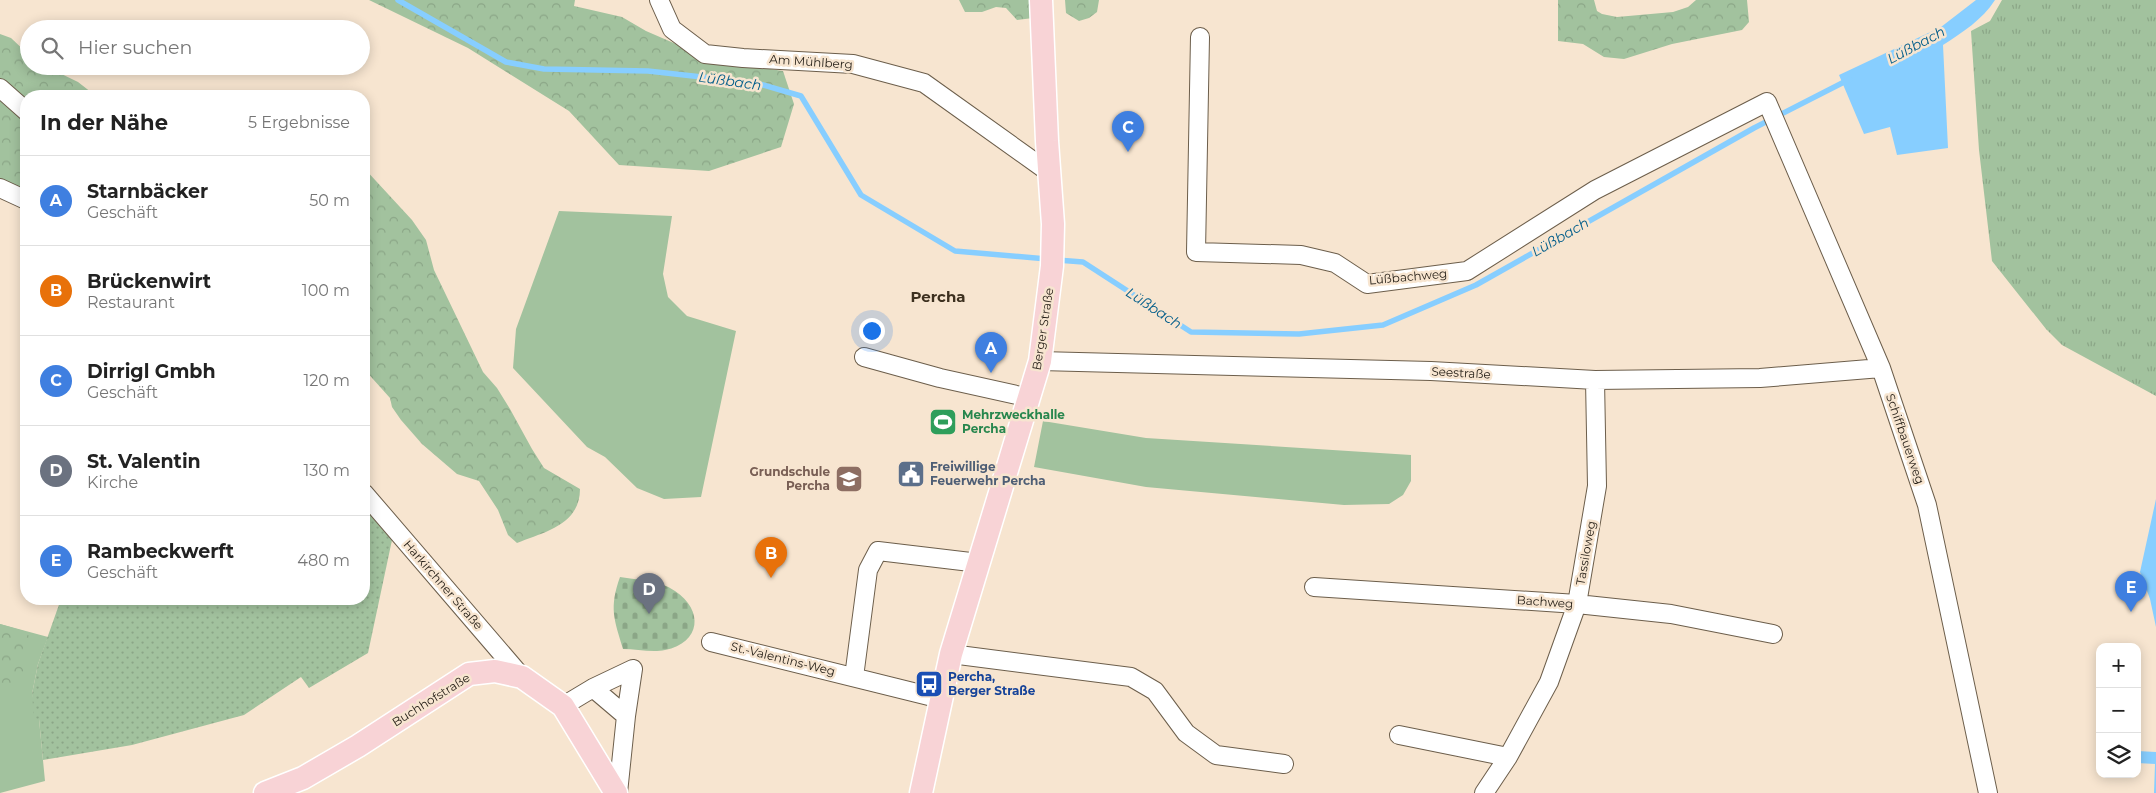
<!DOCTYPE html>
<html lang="de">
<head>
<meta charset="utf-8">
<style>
	body { margin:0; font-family:Montserrat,sans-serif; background:#f2f2f2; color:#222 }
	.controls { position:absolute; right:15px; bottom:15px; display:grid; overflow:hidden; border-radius:10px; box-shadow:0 2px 12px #0003 }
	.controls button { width:45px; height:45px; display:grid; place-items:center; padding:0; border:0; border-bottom:1px solid #e0e0e0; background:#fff; color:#222; font:25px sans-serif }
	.you { position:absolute; left:871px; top:330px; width:18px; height:18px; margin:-12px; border:4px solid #fff; border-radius:50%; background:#1a73e8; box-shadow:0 0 0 8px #1a73e833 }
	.badge { display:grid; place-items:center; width:32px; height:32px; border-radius:50%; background:#5f622f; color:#fff; font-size:16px; font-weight:700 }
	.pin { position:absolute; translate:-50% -41px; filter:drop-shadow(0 1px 2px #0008) }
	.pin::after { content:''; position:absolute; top:26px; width:18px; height:15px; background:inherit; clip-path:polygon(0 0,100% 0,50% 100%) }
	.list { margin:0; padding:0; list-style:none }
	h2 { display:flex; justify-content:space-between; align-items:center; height:65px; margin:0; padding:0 20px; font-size:21px }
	h2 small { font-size:16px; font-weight:400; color:#767676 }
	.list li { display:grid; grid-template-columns:32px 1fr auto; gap:15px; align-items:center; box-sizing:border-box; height:90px; padding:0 20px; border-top:1px solid #e0e0e0 }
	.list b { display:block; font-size:19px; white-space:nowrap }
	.list p { margin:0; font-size:16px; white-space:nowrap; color:#767676 }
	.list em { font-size:16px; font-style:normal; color:#767676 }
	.icon { flex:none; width:28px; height:28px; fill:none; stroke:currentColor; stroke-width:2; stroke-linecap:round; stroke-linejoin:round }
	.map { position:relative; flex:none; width:2156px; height:793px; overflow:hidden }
	.search { position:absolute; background:#fff; box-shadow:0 2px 12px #0003; left:20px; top:20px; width:350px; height:55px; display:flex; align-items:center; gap:12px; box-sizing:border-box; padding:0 18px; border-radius:28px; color:#767676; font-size:19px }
	.panel { position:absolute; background:#fff; box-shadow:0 2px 12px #0003; left:20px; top:90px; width:350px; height:515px; border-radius:20px }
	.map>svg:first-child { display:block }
	.grass { fill:#a2c29e }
	.forest { fill:url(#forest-crowns) }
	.cemetery { fill:url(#cemetery-stones) }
	.park { fill:url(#park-tufts) }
	.garden { fill:url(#garden-dots) }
	.water { fill:#87ceff }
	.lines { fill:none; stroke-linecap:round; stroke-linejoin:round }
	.stream { stroke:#87ceff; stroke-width:5.5 }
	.minor-casing { stroke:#6c5e4b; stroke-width:20 }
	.major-casing { stroke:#fff; stroke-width:25 }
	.minor { stroke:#fff; stroke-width:18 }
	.major { stroke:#f8d3d6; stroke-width:22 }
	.labels { text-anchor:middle; stroke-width:5; stroke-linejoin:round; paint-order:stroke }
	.street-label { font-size:12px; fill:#221c14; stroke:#f7e5d0 }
	.leisure-label { font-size:12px; font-weight:bold; fill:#27864d; stroke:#f7e5d0; text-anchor:start }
	.service-label { font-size:12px; font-weight:bold; fill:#4e5e75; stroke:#f7e5d0; text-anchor:start }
	.education-label { font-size:12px; font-weight:bold; fill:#785e54; stroke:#f7e5d0; text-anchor:end }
	.transit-label { font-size:12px; font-weight:bold; fill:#164399; stroke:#f7e5d0; text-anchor:start }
	.water-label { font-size:14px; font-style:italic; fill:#025d8a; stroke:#f7e5d0 }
	.quarter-label { font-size:15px; font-weight:bold; fill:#3d301f; stroke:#f7e5d0 }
</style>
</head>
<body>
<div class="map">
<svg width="2156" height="793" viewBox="0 0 2156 793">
	<defs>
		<pattern id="forest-crowns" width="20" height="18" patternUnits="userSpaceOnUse" patternTransform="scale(1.25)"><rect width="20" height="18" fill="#a2c29e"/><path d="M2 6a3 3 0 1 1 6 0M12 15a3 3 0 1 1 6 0" fill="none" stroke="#8ba687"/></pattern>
		<pattern id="cemetery-stones" width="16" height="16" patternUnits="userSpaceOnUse" patternTransform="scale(1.25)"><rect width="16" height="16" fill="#a2c29e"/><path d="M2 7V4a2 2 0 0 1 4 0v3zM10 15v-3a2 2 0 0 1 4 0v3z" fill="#8ba687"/></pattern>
		<pattern id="park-tufts" width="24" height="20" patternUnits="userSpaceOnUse" patternTransform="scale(1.25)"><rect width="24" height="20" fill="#a2c29e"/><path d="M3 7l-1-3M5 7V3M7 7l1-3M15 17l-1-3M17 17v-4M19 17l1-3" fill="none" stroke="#8ba687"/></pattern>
		<pattern id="garden-dots" width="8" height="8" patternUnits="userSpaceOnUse" patternTransform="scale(1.25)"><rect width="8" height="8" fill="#a2c29e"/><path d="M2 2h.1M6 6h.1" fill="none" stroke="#8ba687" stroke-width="1.8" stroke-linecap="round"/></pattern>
	</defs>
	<rect width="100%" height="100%" fill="#f7e5d0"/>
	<!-- grass -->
	<path class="grass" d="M 559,211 L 672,216 L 663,274 L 668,297 L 687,316 L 736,331 L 701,497 L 664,499 L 637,488 L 605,457 L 587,447 L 513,368 L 516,329 Z
		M 1043,421 L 1146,438 L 1411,455 L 1411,481 L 1403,495 L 1389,504 L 1344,505 L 1146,487 L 1034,467 Z
		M 0,624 L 48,637 L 38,664 L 32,694 L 39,719 L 45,781 L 0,793 Z"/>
	<!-- forest -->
	<path class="forest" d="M 369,0 L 575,0 L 574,6 L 622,17 L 646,31 L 676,44 L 709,63 L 733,63 L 783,71 L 794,104 L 781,147 L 709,171 L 619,165 L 569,111 L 468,48 Z
		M 959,0 L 1034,0 L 1033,18 L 1017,20 L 1006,8 L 996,7 L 982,12 L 965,12 Z
		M 1065,0 L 1099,0 L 1097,12 L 1089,18 L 1079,21 L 1066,13 Z
		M 1558,0 L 1594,0 L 1597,11 L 1602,14 L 1617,17 L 1673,12 L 1688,7 L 1696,0 L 1747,0 L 1749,22 L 1742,30 L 1672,44 L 1624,59 L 1604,57 L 1583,44 L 1558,41 Z
		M 0,34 L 11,38 L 29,55 L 29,66 L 45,66 L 78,82 L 96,96 L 26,96 L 26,213 L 0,193 Z
		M 364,168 L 412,220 L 426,240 L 434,270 L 483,372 L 497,388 L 510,409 L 532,449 L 544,468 L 580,489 C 580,525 544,532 517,543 L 508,535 L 498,510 L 479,481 L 457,474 L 422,444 L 401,420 L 392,407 L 390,398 L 364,369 Z
		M 0,624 L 24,631 L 31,638 L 20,685 L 0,690 Z"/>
	<!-- cemetery -->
	<path class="cemetery" d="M 620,577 C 638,580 659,580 675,591 C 704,610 701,643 665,650 C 653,653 636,649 623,649 C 614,619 609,608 620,577 Z"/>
	<!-- park -->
	<path class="park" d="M 2002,0 L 2156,0 L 2156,396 L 2062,345 L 2046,329 L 1992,261 L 1979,150 L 1971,31 L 1990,21 Z"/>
	<!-- garden -->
	<path class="garden" d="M 364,508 L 392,540 L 368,653 L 309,688 L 301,677 L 244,715 L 132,745 L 43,760 L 39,719 L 34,718 L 32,694 L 38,664 L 61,599 L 364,599 Z"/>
	<!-- water -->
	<path class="water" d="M 1976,0 L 1995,0 C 1982,20 1963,32 1943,45 L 1948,148 L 1897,155 L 1890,127 L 1864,134 L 1839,75 L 1941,27 Z
		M 2156,499 L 2156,627 L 2150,599 L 2140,572 Z
		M 2137,751 L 2156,752 L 2156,793 L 2154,793 L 2155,764 L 2137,763 Z"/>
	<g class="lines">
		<!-- stream -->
		<path class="stream" d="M 398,0 L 506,62 L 544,69 L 648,71 L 756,83 L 801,96 L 861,195 L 955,251 L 1047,259
			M 1057,260 L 1083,262 L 1191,332 L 1299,334 L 1383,325 L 1476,285 L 1754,128 L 1850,79"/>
		<!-- minor casing -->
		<g class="minor-casing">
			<path id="minor" d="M 659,0 L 672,29 L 705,54 L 743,58 L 853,64 L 924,83 L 1050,173
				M 1200,37 L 1196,252 L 1301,255 L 1335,263 L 1367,284 L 1467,271 L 1595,190 L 1767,102 L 1881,368 L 1927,505 L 1988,793
				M 0,88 L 26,111
				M 0,188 L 26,200
				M 864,357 L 940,378 L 1030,398
				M 1040,361 L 1431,371 L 1595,380 L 1760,378 L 1881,368
				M 364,493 L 522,677
				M 1314,587 L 1577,604 L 1671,614 L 1773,634
				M 711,642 L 941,699
				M 951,654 L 1131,677 L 1155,691 L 1186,733 L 1216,755 L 1284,764
				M 854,677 L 868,570 L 878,551 L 979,563
				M 593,688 L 626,716 L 618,793
				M 563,706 L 593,688 L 633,669
				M 626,716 L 633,669
				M 1399,735 L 1508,757
				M 1484,793 L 1508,757 L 1549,682 L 1577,604 L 1597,486 L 1595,380"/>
		</g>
		<!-- major casing -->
		<g class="major-casing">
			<path id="major" d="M 265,793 L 303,778 L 358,746 L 469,674 L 495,671 L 522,677 L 563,706 L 616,793
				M 921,793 L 951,654 L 1040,361 L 1052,266 L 1053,224 L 1047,141 L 1041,0"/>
		</g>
		<!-- minor -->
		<use href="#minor" class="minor"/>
		<!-- major -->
		<use href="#major" class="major"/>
	</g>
	<!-- icons -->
	<defs>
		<g id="stadium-square" transform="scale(1.4375)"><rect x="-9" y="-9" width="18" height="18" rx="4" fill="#2e9e5b" stroke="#f7e5d0"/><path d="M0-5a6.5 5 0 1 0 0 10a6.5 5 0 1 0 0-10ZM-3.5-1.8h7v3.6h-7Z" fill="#fff"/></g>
		<g id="civic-square" transform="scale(1.4375)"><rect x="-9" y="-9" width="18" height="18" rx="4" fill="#5c6f8a" stroke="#f7e5d0"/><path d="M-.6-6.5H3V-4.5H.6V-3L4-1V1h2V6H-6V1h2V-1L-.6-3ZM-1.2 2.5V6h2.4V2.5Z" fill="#fff"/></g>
		<g id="school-square" transform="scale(1.4375)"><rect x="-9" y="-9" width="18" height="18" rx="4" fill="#8d6e63" stroke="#f7e5d0"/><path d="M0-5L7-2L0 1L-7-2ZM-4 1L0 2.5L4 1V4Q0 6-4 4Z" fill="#fff"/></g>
		<g id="bus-square" transform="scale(1.4375)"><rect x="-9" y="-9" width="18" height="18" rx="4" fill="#1a4fb4" stroke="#f7e5d0"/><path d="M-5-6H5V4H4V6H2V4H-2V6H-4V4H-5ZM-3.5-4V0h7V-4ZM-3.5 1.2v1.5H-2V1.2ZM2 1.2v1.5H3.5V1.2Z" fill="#fff"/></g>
	</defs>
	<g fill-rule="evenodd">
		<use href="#stadium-square" x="943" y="422"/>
		<use href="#civic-square" x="911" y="474"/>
		<use href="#school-square" x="849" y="479"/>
		<use href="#bus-square" x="929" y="684"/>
	</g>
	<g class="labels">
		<!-- street labels -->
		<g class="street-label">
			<text transform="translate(811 62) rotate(4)" y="4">Am Mühlberg</text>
			<text transform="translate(1408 277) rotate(-5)" y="4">Lüßbachweg</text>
			<text transform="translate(1043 329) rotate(-81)" y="4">Berger Straße</text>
			<text transform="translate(1461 373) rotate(3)" y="4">Seestraße</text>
			<text transform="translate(1905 439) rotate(71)" y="4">Schiffbauerweg</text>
			<text transform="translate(1586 553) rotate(-80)" y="4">Tassiloweg</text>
			<text transform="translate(443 585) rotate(49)" y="4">Harkirchner Straße</text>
			<text transform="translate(1545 602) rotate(4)" y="4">Bachweg</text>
			<text transform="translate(783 659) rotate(14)" y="4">St.-Valentins-Weg</text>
			<text transform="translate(431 700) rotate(-32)" y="4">Buchhofstraße</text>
		</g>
		<!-- leisure labels -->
		<g class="leisure-label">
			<text x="962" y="419">Mehrzweckhalle<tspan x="962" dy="14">Percha</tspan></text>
		</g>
		<!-- service labels -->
		<g class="service-label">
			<text x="930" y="471">Freiwillige<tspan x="930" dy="14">Feuerwehr Percha</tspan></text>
		</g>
		<!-- education labels -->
		<g class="education-label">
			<text x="830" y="476">Grundschule<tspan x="830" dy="14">Percha</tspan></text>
		</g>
		<!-- transit labels -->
		<g class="transit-label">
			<text x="948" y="681">Percha,<tspan x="948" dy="14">Berger Straße</tspan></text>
		</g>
		<!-- water labels -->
		<g class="water-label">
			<text transform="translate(1916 45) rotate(-28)" y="5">Lüßbach</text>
			<text transform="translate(730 81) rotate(8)" y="5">Lüßbach</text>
			<text transform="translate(1560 237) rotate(-30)" y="5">Lüßbach</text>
			<text transform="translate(1154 308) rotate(33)" y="5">Lüßbach</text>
		</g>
		<!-- quarter labels -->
		<g class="quarter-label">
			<text x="938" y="302">Percha</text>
		</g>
	</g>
</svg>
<div class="controls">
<button>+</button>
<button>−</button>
<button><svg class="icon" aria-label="layers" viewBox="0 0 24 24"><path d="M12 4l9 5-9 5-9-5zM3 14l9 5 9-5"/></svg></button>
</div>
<div class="you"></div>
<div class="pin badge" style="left:991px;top:373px;background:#3f7fe0">A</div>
<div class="pin badge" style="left:771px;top:578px;background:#e8710a">B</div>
<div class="pin badge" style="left:1128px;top:152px;background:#3f7fe0">C</div>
<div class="pin badge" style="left:649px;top:614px;background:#6b7280">D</div>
<div class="pin badge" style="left:2131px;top:612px;background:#3f7fe0">E</div>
<div class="search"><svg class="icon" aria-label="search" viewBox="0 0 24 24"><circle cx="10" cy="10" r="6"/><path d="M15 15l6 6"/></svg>Hier suchen</div>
<section class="panel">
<h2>In der Nähe<small>5 Ergebnisse</small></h2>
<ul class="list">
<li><span class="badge" style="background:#3f7fe0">A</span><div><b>Starnbäcker</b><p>Geschäft</p></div><em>50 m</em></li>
<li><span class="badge" style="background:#e8710a">B</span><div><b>Brückenwirt</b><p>Restaurant</p></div><em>100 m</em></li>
<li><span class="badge" style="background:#3f7fe0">C</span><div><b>Dirrigl Gmbh</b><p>Geschäft</p></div><em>120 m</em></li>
<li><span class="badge" style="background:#6b7280">D</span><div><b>St. Valentin</b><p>Kirche</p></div><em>130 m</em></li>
<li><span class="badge" style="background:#3f7fe0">E</span><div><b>Rambeckwerft</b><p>Geschäft</p></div><em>480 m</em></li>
</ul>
</section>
</div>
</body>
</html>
